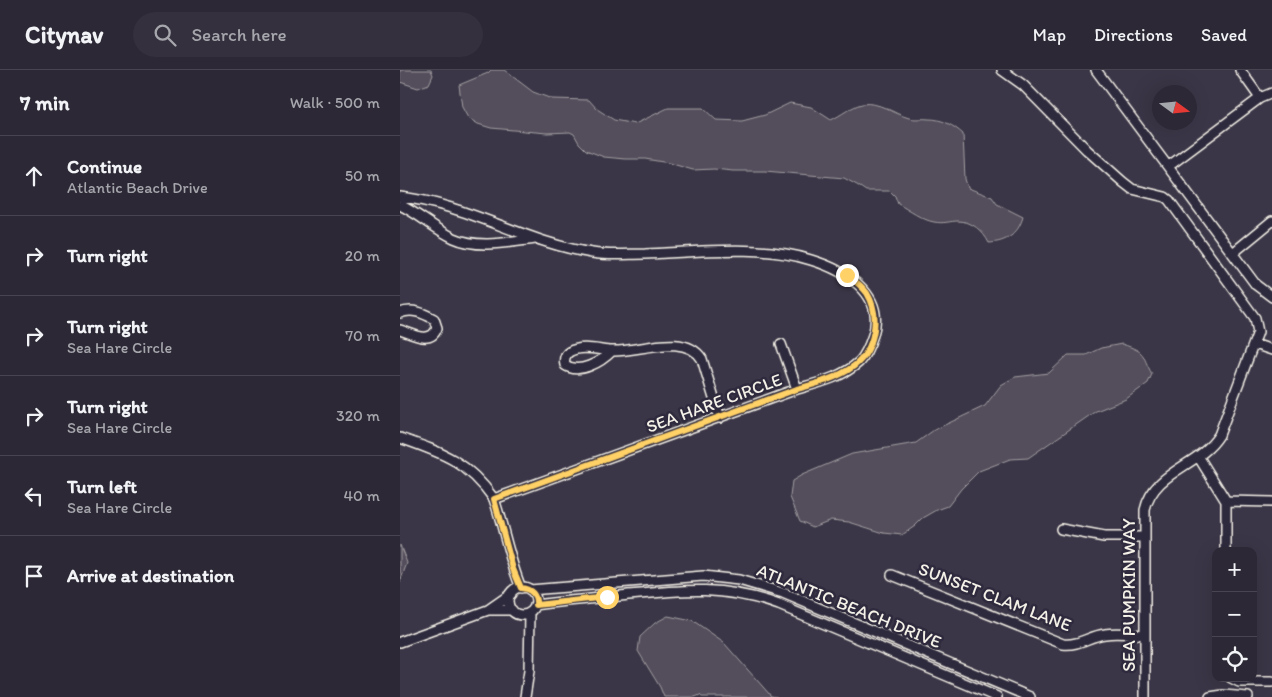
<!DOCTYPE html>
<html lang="en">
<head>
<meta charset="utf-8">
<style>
	body { margin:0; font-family:Itim,sans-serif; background:#34303d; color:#f1f3f6 }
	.controls { position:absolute; right:15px; bottom:15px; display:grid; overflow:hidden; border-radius:10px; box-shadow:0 5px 20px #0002 }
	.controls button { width:45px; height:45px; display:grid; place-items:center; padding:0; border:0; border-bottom:1px solid #484450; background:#2c2835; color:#f1f3f6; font:25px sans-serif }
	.compass { position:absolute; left:752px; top:15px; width:45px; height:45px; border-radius:50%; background:#2c2835; box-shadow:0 5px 20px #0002; rotate:105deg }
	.stop { position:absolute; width:15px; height:15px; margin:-11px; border:4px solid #ffd166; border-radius:50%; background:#fff }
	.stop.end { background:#ffd166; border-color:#fff; box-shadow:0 1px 5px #0008 }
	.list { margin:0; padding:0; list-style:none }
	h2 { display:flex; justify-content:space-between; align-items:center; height:65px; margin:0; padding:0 20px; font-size:21px }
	h2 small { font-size:16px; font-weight:400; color:#a6a6ad }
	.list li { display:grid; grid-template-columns:32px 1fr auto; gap:15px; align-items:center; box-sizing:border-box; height:80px; padding:0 20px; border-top:1px solid #484450 }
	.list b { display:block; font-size:19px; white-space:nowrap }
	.list p { margin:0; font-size:16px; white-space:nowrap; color:#a6a6ad }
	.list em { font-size:16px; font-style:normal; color:#a6a6ad }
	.icon { flex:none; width:28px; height:28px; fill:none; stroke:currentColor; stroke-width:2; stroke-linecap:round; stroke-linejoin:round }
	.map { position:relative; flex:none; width:872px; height:627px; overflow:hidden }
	header { display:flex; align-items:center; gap:30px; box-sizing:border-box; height:70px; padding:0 25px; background:#2c2835; border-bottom:1px solid #484450 }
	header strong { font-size:24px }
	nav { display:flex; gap:28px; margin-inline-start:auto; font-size:18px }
	.search { width:350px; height:45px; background:#34303d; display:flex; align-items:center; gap:12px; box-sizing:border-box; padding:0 18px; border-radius:28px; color:#a6a6ad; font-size:19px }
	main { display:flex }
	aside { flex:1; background:#2c2835 }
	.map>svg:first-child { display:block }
	.green { fill:#534e5c; stroke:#a4a0a2 }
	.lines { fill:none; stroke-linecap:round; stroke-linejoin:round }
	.street-casing { stroke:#f4f1e8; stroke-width:12 }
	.street { stroke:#2f2a3d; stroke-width:9 }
	.route { stroke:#ffd166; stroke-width:6 }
	.labels { text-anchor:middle; stroke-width:5; stroke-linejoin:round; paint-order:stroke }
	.street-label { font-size:18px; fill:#f4f1e8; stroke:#2f2a3d }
</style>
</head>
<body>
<header>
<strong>Citynav</strong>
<div class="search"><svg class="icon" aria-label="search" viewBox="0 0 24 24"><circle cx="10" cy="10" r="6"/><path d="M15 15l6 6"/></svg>Search here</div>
<nav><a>Map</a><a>Directions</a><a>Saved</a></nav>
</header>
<main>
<aside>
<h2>7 min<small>Walk · 500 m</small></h2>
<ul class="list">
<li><svg class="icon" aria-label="ahead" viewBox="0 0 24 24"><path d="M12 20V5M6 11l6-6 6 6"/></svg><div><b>Continue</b><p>Atlantic Beach Drive</p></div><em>50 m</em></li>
<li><svg class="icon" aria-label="right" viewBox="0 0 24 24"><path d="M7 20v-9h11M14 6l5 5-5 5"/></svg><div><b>Turn right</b></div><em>20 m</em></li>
<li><svg class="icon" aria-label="right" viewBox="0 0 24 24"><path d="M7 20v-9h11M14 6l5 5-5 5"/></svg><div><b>Turn right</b><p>Sea Hare Circle</p></div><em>70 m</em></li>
<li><svg class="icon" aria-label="right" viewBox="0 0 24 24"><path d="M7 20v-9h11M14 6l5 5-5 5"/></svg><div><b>Turn right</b><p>Sea Hare Circle</p></div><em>320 m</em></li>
<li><svg class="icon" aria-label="left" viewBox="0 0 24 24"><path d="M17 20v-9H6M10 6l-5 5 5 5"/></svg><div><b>Turn left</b><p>Sea Hare Circle</p></div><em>40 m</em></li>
<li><svg class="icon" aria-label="arrive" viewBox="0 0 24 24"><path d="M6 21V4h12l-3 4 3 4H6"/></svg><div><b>Arrive at destination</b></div></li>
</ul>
</aside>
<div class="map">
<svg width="872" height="627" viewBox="0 0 872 627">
	<rect width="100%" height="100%" fill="#3b3647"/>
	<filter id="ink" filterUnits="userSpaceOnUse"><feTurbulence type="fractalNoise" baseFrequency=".02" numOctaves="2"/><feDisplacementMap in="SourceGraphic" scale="10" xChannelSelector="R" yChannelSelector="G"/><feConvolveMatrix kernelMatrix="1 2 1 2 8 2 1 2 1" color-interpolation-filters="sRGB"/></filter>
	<g filter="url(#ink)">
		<!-- green -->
		<path class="green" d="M 0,0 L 31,0 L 33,5 L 29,14 L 18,18 L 0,12 Z
			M 91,0 L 104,0 L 133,22 L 152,29 L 189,30 L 197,39 L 214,50 L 235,54 L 268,38 L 303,38 L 316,50 L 342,51 L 365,45 L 390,33 L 411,37 L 431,50 C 440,46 452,36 462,34 C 479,31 494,44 509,48 C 515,50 523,48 529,49 C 542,49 553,55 563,64 L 565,109 L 568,118 L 592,127 L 597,134 L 623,147 C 618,164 607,172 589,173 C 583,161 572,151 558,151 C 550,151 544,154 534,152 C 522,150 509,140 498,134 L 495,126 L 490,121 L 466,121 L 457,115 L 444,108 L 365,101 L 333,101 L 314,99 L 293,100 L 269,93 L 245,89 L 225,89 L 204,87 L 186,80 L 179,73 L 174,64 L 170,62 L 147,63 L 91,58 L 78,54 L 68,48 L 62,37 L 59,15 L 88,3 Z
			M 722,274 C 748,283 740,283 752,304 L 748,313 L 726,329 L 696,341 L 628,388 L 610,389 L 579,401 L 561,419 L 548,436 L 537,440 L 523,448 L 515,456 L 502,465 L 484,463 L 449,452 L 431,450 L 413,457 L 400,451 L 390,427 L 392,411 L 402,405 L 452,384 L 516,373 L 534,360 L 585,336 L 601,315 L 615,307 L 649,303 L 668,285 L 686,285 L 701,278 Z
			M 0,475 L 7,493 L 0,512 Z
			M 268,546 L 292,551 L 324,573 L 371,626 L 377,627 L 302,627 L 300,625 L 295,627 L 264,627 L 260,617 L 238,581 L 240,567 L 255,553 Z"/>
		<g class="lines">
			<!-- street casing -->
			<g class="street-casing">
				<path id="street" d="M 602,0 L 623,15 L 687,80 L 723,112 L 732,119 L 765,127 L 769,130 L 855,248 L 858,262 L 819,365 C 799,397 754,400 745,440 L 745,627
					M 696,0 L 856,215 L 872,227
					M 840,0 L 860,28
					M 769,96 L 860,28 L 872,23
					M 0,127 C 67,134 126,173 192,183 C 210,186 228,184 245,184 C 298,182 361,174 411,190 C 444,200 486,223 473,265 C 470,274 466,285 459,292 C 443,307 418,313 397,319 L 94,429 C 104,458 109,489 121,518
					M 0,135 C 19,144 35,159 54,168 C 78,179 110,172 136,169
					M 833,183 L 872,151
					M 0,243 C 12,238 23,243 34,249 L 37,258 C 31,275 13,264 0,260
					M 381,274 L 397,319
					M 854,274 L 872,280
					M 212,281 C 201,292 179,305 165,295 C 164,290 164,285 169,282 C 181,275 198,280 211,281 C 237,283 284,261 302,289 L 320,348
					M 0,368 C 43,383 67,391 94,429
					M 798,386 L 826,431 L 826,481
					M 826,431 L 872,432
					M 661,459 L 704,467 L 744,467
					M 492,505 L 663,574 C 679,576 689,566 705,564 C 717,562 732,564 745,565
					M108 531a14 14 0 1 1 28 0a14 14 0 1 1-28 0Z
					M 130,520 L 303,506 L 339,510 L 383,523 L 630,627
					M 135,535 C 163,531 191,529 220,526 C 280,520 320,514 379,535 L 597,627
					M 88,540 L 112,540
					M 0,572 L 88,540 L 111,524
					M 831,608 L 839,612 L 872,612
					M 125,627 L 129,601 L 130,543
					M 810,627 L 823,625 L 848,627"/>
			</g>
			<!-- street -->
			<use href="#street" class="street"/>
		</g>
	</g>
	<g class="lines" filter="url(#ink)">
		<!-- route -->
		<path class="route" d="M 207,527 L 136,535 C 137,525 131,519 121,518 L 113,499 L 94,429 L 397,319 C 416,314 438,308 454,296 C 475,280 481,246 467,223 C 462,216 454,210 447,205"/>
	</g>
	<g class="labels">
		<!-- street labels -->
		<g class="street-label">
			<text transform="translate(314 333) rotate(-20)" y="6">SEA HARE CIRCLE</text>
			<text transform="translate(729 525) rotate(-90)" y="6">SEA PUMPKIN WAY</text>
			<text transform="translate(595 527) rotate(21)" y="6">SUNSET CLAM LANE</text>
			<text transform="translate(449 536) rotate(22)" y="6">ATLANTIC BEACH DRIVE</text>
		</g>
	</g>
</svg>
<div class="controls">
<button>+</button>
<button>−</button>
<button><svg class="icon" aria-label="locate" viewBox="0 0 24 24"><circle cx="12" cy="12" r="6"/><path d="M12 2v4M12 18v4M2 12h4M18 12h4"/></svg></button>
</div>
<svg class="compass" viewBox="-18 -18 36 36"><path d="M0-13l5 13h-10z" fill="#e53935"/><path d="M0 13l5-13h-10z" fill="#a6a6ad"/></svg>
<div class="stop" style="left:207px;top:527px"></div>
<div class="stop end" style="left:447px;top:205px"></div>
</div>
</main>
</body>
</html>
